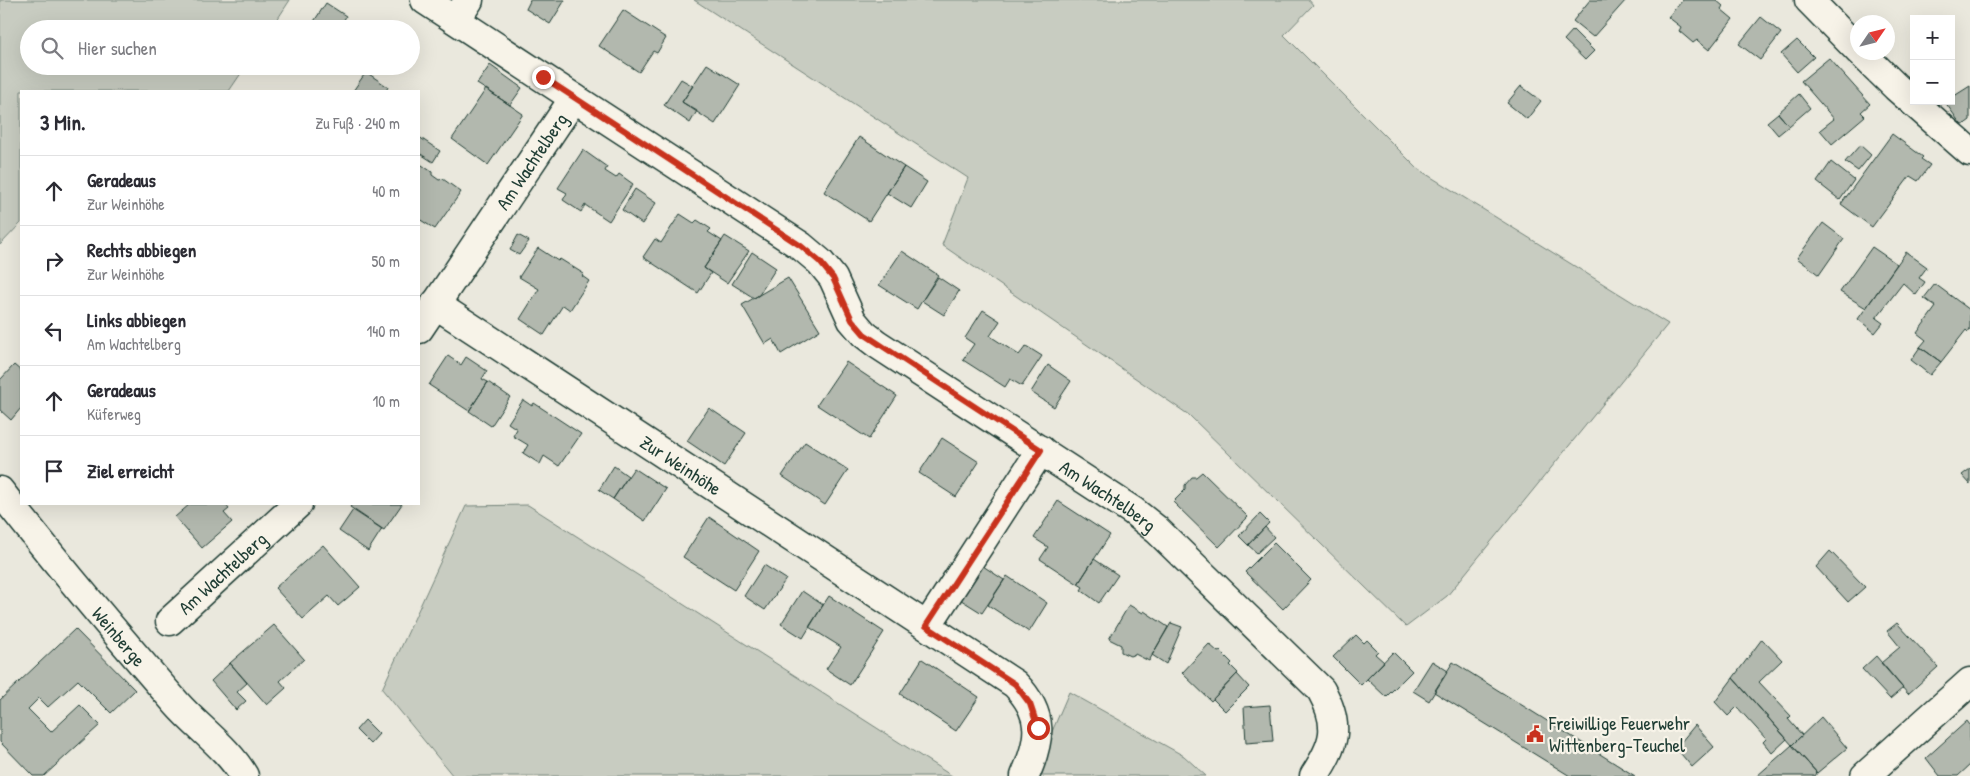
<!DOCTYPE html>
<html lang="de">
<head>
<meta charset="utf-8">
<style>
	body { margin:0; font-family:"Patrick Hand",sans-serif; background:#f2f2f3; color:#2b2b33 }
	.controls { position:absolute; right:15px; top:15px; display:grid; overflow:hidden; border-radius:0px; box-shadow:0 5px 20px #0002 }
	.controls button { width:45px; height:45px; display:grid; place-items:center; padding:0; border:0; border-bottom:1px solid #e1e1e2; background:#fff; color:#2b2b33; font:25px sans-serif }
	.compass { position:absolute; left:1850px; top:15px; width:45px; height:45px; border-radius:50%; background:#fff; box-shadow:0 5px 20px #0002; rotate:55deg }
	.stop { position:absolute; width:15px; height:15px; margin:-11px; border:4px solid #c8321e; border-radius:50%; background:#fff }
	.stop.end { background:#c8321e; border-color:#fff; box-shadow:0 1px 5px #0008 }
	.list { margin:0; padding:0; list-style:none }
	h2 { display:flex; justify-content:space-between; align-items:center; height:65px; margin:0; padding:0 20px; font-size:21px }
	h2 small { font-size:16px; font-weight:400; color:#7c7c81 }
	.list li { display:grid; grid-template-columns:32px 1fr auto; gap:15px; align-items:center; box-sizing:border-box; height:70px; padding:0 20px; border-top:1px solid #e1e1e2 }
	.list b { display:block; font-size:19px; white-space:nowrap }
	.list p { margin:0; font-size:16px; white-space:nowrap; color:#7c7c81 }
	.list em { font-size:16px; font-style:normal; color:#7c7c81 }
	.icon { flex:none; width:28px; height:28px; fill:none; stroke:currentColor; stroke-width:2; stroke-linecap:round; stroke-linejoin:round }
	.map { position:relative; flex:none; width:1970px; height:776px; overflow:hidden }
	.search { position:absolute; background:#fff; box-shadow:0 5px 20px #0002; left:20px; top:20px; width:400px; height:55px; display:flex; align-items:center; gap:12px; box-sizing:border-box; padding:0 18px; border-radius:28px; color:#7c7c81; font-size:19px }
	.panel { position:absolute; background:#fff; box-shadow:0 5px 20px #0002; left:20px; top:90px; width:400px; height:415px; border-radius:0px }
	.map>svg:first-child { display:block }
	.green { fill:#c8ccc1; stroke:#74847a }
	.building { fill:#b2b8ae; stroke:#1f3d34 }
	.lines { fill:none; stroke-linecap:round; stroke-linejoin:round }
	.minor-casing { stroke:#1f3d34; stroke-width:31 }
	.minor { stroke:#f7f3e8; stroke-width:28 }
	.route { stroke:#c8321e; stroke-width:6 }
	.labels { text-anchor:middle; stroke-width:4.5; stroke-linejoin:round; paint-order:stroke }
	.street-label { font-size:19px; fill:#1f3d34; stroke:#f7f3e8 }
	.poi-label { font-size:19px; fill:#1f3d34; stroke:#f7f3e8; text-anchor:start }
</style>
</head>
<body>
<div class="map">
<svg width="1970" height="776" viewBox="0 0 1970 776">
	<rect width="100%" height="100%" fill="#eae8dd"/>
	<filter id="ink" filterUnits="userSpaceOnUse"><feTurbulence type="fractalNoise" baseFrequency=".02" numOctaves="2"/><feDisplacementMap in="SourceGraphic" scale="10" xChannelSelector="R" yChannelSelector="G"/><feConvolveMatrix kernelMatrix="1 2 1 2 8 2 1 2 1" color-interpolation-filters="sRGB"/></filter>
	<g filter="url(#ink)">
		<!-- green -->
		<path class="green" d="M 0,0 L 290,0 L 271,29 L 29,29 L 29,66 L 246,66 L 229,91 L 21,91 L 21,223 L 0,245 Z
			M 694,0 L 1309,0 L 1313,5 L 1284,35 L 1418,169 L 1668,324 L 1447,596 L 1406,627 L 1189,415 L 942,245 L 968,178 Z
			M 528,505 L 952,776 L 453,776 L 382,689 L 466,506 Z
			M 1069,692 L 1184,756 L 1206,776 L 1033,776 Z"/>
		<!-- building -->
		<path class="building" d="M 529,0 L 565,0 L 550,24 L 526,9 L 530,1 Z
			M 1590,0 L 1626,0 L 1593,37 L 1573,21 Z
			M 1683,0 L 1716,0 L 1723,6 L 1721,9 L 1733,19 L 1709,50 L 1697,40 L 1693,43 L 1679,31 L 1681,27 L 1668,17 Z
			M 326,3 L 346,16 L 344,20 L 355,28 L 358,23 L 368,29 L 309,29 Z
			M 623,10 L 666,38 L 657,53 L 653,51 L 639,72 L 599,46 Z
			M 1761,17 L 1781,33 L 1760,60 L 1739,44 Z
			M 1573,30 L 1594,51 L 1585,60 L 1564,40 Z
			M 1797,40 L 1814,57 L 1797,72 L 1781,54 Z
			M 1829,58 L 1870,104 L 1861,112 L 1865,116 L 1832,144 L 1820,130 L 1834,119 L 1801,81 Z
			M 707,64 L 740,85 L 715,124 L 682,102 Z
			M 490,65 L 522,88 L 510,105 L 477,84 Z
			M 366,72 L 388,87 L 386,91 L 353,91 Z
			M 681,79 L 693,86 L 682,102 L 697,111 L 690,123 L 664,105 Z
			M 1521,86 L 1541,101 L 1527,119 L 1507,103 Z
			M 1970,86 L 1970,120 L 1962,126 L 1945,102 L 1951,101 L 1951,98 Z
			M 486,89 L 523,114 L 488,165 L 452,139 Z
			M 1799,94 L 1810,108 L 1789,126 L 1778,113 Z
			M 1778,113 L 1789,126 L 1778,135 L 1767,122 Z
			M 1892,134 L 1923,157 L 1921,159 L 1930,165 L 1918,181 L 1910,176 L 1872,227 L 1841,204 Z
			M 419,137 L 440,151 L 433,162 L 419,153 Z
			M 859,137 L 904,167 L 869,221 L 824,192 Z
			M 1860,145 L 1871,155 L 1858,171 L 1845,162 Z
			M 583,150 L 607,167 L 605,171 L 616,178 L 619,174 L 633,184 L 609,221 L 585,205 L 581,212 L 563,200 L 567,193 L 558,188 Z
			M 1831,162 L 1854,180 L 1840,200 L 1817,182 Z
			M 419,163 L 432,172 L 432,175 L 439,180 L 443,179 L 461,192 L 435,229 L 419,219 Z
			M 904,167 L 927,182 L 911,208 L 887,193 Z
			M 635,189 L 656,203 L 642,224 L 622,210 Z
			M 680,214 L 694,223 L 697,220 L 711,229 L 708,232 L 722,241 L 704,268 L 711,273 L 698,293 L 643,257 L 655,239 L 661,243 Z
			M 1823,223 L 1844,239 L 1819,275 L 1797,258 Z
			M 518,235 L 529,241 L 519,255 L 510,250 Z
			M 725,236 L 749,251 L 727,283 L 704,268 Z
			M 1872,247 L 1897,264 L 1866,308 L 1840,292 Z
			M 538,248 L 558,261 L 560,259 L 584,274 L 582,276 L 589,281 L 570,310 L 563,305 L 544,335 L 520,319 L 539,289 L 519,277 Z
			M 902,251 L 938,275 L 917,309 L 879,285 Z
			M 752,252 L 776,268 L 759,295 L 754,298 L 732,284 Z
			M 1906,252 L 1927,267 L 1919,278 L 1925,282 L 1916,295 L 1903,283 L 1876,318 L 1883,323 L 1875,333 L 1858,319 Z
			M 938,277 L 959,291 L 944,315 L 922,301 Z
			M 788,278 L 820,330 L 781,354 L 773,339 L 765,344 L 742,305 Z
			M 1935,284 L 1970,310 L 1970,329 L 1968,332 L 1966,330 L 1941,362 L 1920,347 L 1926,340 L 1917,333 L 1936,307 L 1924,298 Z
			M 983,310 L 1000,321 L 990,336 L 1019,355 L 1026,346 L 1042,356 L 1022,386 L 1010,379 L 1005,387 L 963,360 L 974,344 L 965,338 Z
			M 1920,347 L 1941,362 L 1930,375 L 1911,360 Z
			M 448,356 L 461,365 L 466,357 L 487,371 L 482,379 L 488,382 L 469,411 L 429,385 Z
			M 846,362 L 897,396 L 869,439 L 817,405 Z
			M 14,365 L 21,371 L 21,408 L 11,420 L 0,410 L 0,380 Z
			M 1048,365 L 1071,381 L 1054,407 L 1031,392 Z
			M 488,382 L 510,397 L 491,426 L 469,411 Z
			M 523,400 L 532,406 L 534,403 L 581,434 L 559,466 L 544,456 L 540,464 L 523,453 L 528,445 L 513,436 L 517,429 L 508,423 Z
			M 709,408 L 746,433 L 724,466 L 687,441 Z
			M 942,438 L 979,462 L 956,497 L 919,473 Z
			M 805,442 L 848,470 L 825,505 L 782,476 Z
			M 614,466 L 628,476 L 613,499 L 599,490 Z
			M 634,468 L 666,489 L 645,521 L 613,499 Z
			M 1970,469 L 1970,484 L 1962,475 Z
			M 1202,472 L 1248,517 L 1219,547 L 1173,502 L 1185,490 L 1185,485 L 1192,477 L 1196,477 Z
			M 1058,501 L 1110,535 L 1078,584 L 1040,559 L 1048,547 L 1034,538 Z
			M 190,504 L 225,504 L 229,509 L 224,513 L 232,522 L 202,548 L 175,517 Z
			M 352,504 L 402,504 L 384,530 L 350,507 Z
			M 353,510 L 382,529 L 368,551 L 339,531 Z
			M 1260,514 L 1269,523 L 1248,545 L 1239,536 Z
			M 709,517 L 759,551 L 734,590 L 683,557 Z
			M 1265,527 L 1274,537 L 1257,553 L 1248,545 Z
			M 1274,543 L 1311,580 L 1283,609 L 1245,572 Z
			M 323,545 L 360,587 L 338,606 L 329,596 L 303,619 L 275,588 Z
			M 1830,551 L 1865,587 L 1848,602 L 1816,567 Z
			M 1094,559 L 1118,575 L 1099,603 L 1081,590 L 1083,587 L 1078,584 Z
			M 980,564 L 1004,580 L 982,613 L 958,598 Z
			M 764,565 L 786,579 L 765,610 L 744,596 Z
			M 1007,576 L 1047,603 L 1029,632 L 988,605 Z
			M 802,591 L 823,605 L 803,638 L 781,624 Z
			M 829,596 L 884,632 L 850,685 L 826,669 L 841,647 L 809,627 Z
			M 1129,605 L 1143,613 L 1144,611 L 1168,627 L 1149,661 L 1135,654 L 1130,656 L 1121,652 L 1121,645 L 1109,639 Z
			M 1171,623 L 1182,627 L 1166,664 L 1152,655 Z
			M 1897,623 L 1938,667 L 1908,694 L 1881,663 L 1900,647 L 1887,631 Z
			M 274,625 L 304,659 L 280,681 L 286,688 L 267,705 L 230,663 Z
			M 75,629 L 135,690 L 111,713 L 78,680 L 48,707 L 39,698 L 28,709 L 51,732 L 80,705 L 100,725 L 44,776 L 33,776 L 0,742 L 0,700 Z
			M 1356,635 L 1364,643 L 1367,640 L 1378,651 L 1375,654 L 1384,662 L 1361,685 L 1333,657 Z
			M 1762,639 L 1782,660 L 1759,682 L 1791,716 L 1788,719 L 1802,735 L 1792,745 L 1733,678 Z
			M 1209,644 L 1218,652 L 1220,651 L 1232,663 L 1230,665 L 1238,673 L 1211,701 L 1182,673 Z
			M 1393,652 L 1412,671 L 1386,697 L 1367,679 Z
			M 1876,656 L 1903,688 L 1890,699 L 1862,669 Z
			M 922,659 L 979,697 L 956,731 L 900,694 Z
			M 1432,661 L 1448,671 L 1429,701 L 1413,691 Z
			M 1453,662 L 1635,776 L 1570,776 L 1434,692 Z
			M 230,663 L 247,683 L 237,692 L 246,701 L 236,710 L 211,681 Z
			M 1237,674 L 1249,687 L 1225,711 L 1213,699 Z
			M 1733,678 L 1787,739 L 1772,753 L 1763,742 L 1766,739 L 1737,707 L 1728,716 L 1715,702 Z
			M 1270,705 L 1273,741 L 1246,743 L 1244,707 Z
			M 1821,717 L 1847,748 L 1817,773 L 1792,745 Z
			M 365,720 L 379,734 L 370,744 L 356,730 Z
			M 1967,721 L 1970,725 L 1970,765 L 1958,776 L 1940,776 L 1926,758 Z
			M 1695,725 L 1714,747 L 1692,767 L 1676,748 Z
			M 1792,745 L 1817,773 L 1815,776 L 1757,776 Z"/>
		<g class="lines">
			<!-- minor casing -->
			<g class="minor-casing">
				<g id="minor">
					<path d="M 425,0 L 574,98"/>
					<path d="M 1809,0 L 1858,50"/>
					<path d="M 456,20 L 469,0"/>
					<path d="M 1860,52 L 1896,87 L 1970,152"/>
					<path id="s1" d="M 435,304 L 1015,684 C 1045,715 1041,739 1025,776"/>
					<path id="s2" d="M 419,329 L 574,98 L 801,246 L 820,262 L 833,278 L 852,320 L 864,334 L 877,344 L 1133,511 L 1157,530 L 1321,690 C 1341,726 1335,744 1314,776"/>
					<path id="s3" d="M 0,491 C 57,564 116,634 177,704 C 198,728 228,748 244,776"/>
					<path id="s4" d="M 170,621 L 298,504"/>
					<path d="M 927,626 L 1041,450"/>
					<path d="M 1865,776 L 1970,682"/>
				</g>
			</g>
			<!-- minor -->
			<use href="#minor" class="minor"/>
		</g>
	</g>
	<g class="lines" filter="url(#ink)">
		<!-- route -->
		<path class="route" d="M 543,77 L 801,246 L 820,262 L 833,278 L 852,320 L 864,334 L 1041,450 L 926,626 L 1015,684 L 1030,704 L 1038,728"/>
	</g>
	<!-- icons -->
	<defs>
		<g id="civic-bare" transform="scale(1.35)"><path d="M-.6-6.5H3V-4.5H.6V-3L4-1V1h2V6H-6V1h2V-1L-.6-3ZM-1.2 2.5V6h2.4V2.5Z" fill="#c8321e" stroke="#f7f3e8" stroke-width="2.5" paint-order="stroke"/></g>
	</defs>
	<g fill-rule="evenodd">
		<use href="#civic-bare" x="1535" y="734"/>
	</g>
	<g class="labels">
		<!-- street labels -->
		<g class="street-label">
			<text dy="7" stroke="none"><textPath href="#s2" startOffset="202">Am Wachtelberg</textPath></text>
			<text dy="7" stroke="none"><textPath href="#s1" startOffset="294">Zur Weinhöhe</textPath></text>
			<text dy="7" stroke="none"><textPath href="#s2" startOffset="952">Am Wachtelberg</textPath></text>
			<text dy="7" stroke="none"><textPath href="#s4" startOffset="71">Am Wachtelberg</textPath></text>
			<text dy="7" stroke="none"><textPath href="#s3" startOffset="188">Weinberge</textPath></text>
		</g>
		<!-- poi labels -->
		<g class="poi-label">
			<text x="1549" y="730">Freiwillige Feuerwehr<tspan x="1549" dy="22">Wittenberg-Teuchel</tspan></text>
		</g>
	</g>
</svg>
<div class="controls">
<button>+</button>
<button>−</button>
</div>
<svg class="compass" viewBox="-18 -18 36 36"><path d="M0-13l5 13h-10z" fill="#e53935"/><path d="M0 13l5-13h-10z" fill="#7c7c81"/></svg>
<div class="stop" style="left:1038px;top:728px"></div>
<div class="stop end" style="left:543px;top:77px"></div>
<div class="search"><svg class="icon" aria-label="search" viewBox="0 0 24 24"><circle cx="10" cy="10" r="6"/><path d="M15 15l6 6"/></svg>Hier suchen</div>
<section class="panel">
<h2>3 Min.<small>Zu Fuß · 240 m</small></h2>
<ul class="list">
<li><svg class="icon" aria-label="ahead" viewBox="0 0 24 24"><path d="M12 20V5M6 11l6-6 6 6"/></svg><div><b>Geradeaus</b><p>Zur Weinhöhe</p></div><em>40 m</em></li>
<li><svg class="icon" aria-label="right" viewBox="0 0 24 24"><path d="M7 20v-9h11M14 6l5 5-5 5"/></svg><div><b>Rechts abbiegen</b><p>Zur Weinhöhe</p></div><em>50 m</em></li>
<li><svg class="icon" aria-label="left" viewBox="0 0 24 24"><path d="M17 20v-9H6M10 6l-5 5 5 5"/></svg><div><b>Links abbiegen</b><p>Am Wachtelberg</p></div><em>140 m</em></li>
<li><svg class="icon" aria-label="ahead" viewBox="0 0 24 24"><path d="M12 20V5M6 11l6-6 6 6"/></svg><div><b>Geradeaus</b><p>Küferweg</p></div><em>10 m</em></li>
<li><svg class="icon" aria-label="arrive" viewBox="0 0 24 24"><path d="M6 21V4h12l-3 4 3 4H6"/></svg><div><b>Ziel erreicht</b></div></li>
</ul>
</section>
</div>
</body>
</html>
